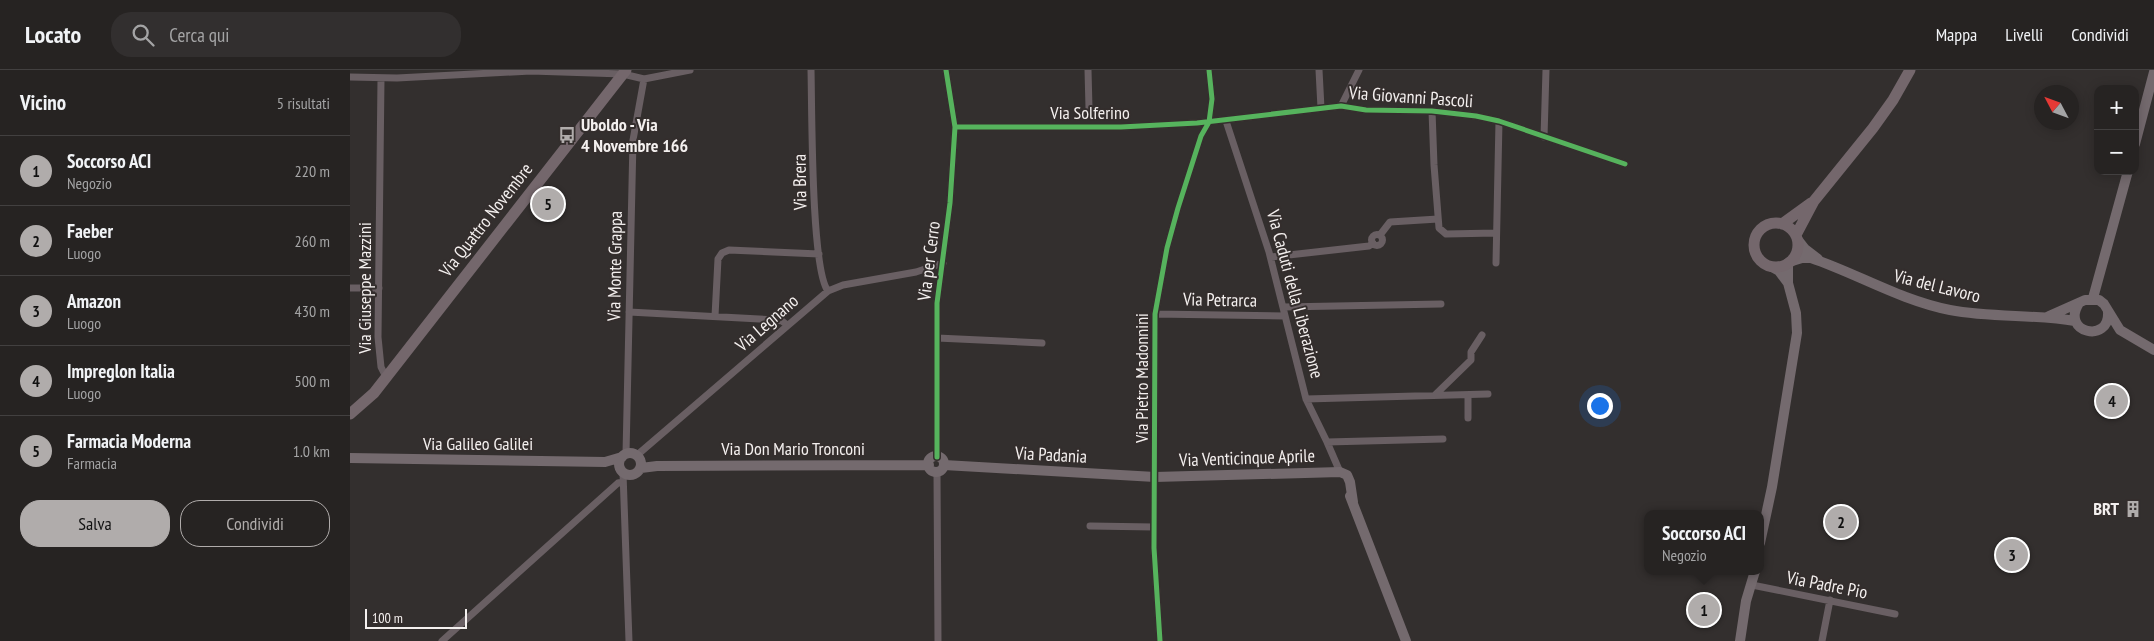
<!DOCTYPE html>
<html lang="it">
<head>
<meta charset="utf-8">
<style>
	body { margin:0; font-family:"PT Sans Narrow",sans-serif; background:#322f2f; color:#f1f3f6 }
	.controls { position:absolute; right:15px; top:15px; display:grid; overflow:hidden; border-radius:10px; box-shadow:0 2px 12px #0003 }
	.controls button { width:45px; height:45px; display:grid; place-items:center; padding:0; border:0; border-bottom:1px solid #424040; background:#262322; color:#f1f3f6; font:25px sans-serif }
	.compass { position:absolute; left:1684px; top:15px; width:45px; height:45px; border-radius:50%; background:#262322; box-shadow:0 2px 12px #0003; rotate:311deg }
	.scale { position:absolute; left:15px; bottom:12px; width:102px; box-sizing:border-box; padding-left:5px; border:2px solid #f4f0ef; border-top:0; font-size:14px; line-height:18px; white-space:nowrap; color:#f4f0ef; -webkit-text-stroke:4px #342e2d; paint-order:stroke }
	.you { position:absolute; left:1249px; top:335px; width:18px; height:18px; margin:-12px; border:4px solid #fff; border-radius:50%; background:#1a73e8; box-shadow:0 0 0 8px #1a73e833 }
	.badge { display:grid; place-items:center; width:32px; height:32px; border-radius:50%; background:#b0acab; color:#111; font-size:16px; font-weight:700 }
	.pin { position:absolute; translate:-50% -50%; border:2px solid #fff; box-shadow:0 1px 5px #0006 }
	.popup { position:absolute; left:1294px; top:440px; width:120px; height:65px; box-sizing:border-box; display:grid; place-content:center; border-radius:10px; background:#262322; filter:drop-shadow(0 1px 4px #0005); font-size:16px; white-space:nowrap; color:#a4a4a5 }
	.popup b { font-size:19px; color:#f1f3f6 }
	.popup::after { content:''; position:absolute; left:50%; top:100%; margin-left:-10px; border:10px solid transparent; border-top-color:#262322 }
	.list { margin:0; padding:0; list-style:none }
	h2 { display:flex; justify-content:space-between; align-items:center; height:65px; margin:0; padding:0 20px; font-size:21px }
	h2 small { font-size:16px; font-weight:400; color:#a4a4a5 }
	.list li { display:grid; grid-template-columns:32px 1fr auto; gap:15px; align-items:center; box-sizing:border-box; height:70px; padding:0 20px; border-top:1px solid #424040 }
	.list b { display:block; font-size:19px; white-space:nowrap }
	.list p { margin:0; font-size:16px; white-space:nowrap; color:#a4a4a5 }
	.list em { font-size:16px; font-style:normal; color:#a4a4a5 }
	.actions { display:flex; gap:10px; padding:15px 20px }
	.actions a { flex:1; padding:11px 0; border:1px solid #b0acab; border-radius:20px; text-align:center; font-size:18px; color:#b0acab }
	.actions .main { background:#b0acab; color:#111 }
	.icon { flex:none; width:28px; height:28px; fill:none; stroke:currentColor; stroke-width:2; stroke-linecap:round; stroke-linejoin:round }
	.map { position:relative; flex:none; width:1804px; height:571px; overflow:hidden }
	header { display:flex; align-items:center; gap:30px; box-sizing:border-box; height:70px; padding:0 25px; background:#262322; border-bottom:1px solid #424040 }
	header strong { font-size:24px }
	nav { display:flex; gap:28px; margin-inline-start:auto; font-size:18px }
	.search { width:350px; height:45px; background:#322f2f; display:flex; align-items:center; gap:12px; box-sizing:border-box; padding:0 18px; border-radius:20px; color:#a4a4a5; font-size:19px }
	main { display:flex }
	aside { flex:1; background:#262322 }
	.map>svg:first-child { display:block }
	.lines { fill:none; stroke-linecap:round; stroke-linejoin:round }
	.street { stroke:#695f63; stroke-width:7 }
	.secondary { stroke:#746a6e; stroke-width:10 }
	.primary { stroke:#74676c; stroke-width:11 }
	.cycleway-casing { stroke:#342e2d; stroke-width:8 }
	.cycleway { stroke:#56b35d; stroke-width:5 }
	.labels { text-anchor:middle; stroke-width:4; stroke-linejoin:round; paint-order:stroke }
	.street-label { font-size:18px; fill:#f4f0ef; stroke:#342e2d }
	.poi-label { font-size:18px; font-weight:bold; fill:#f4f0ef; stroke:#342e2d; text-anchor:start }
</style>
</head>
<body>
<header>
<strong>Locato</strong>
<div class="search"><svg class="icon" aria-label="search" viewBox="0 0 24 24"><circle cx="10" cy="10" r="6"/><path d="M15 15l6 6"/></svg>Cerca qui</div>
<nav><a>Mappa</a><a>Livelli</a><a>Condividi</a></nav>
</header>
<main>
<aside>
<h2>Vicino<small>5 risultati</small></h2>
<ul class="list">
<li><span class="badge">1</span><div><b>Soccorso ACI</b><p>Negozio</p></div><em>220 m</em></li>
<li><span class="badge">2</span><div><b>Faeber</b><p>Luogo</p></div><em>260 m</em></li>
<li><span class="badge">3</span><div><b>Amazon</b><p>Luogo</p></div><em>430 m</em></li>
<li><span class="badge">4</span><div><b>Impreglon Italia</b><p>Luogo</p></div><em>500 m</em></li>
<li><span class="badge">5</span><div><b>Farmacia Moderna</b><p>Farmacia</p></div><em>1.0 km</em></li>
</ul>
<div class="actions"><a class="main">Salva</a><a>Condividi</a></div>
</aside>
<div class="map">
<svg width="1804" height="571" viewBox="0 0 1804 571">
	<rect width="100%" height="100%" fill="#332f2e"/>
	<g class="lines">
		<!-- street -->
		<path class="street" d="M 461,0 C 462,37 461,200 478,221
			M 738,0 L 739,38
			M 969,0 L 971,38
			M 0,7 L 47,8 L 181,1 L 273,4 L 294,9 L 340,0
			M 31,9 L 28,267 L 31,297 L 36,307
			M 991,36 L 1009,0
			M 1082,41 L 1084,95 L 1089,158 L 1096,164 L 1146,163
			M 876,51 L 919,182 L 956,329 L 977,372 L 990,402
			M 605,57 L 771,57 L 847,53 L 991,36 L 1016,40 L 1082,41 L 1126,46 L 1149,51 L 1275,94
			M 1194,67 L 1196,0
			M1021.5 170a5.5 5.5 0 1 1 11 0a5.5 5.5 0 1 1-11 0Z
			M 1030,165 L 1040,152 L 1088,149
			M 921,187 L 1019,176 L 1023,173
			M 1146,193 L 1149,51
			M 0,218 L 29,218
			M 933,237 L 1091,234
			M 279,242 L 426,250 L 432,251 L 437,255
			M 805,244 L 935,246
			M 365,246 L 368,189 L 372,183 L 379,180 L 469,184
			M 587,268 L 692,273
			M 1085,325 L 1121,290 L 1121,282 L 1132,265
			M 1118,325 L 1118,348
			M 956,329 L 1138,324
			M 977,372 L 1093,369
			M 276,384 L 283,70 L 294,9
			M 286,386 L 478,221 L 493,215 L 566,202 L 593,193
			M 587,387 L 587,233 L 600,133 L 605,57 L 596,0
			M 587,402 L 588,571
			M 273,403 L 279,571
			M 740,456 L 804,457
			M 1402,515 L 1545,544
			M 92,571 L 268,413 L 273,412
			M 810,571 L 804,478 L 805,244 L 817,178 L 828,138 L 851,66 L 859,52 L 862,29 L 859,0
			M 1472,571 L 1480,530"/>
		<!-- secondary -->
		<path class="secondary" d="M 1785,74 L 1804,2
			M 1448,170 L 1455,179 L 1468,189
			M 1439,192 L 1452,188 L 1461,188 C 1508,204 1550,230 1600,240 C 1642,248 1684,244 1725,251
			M 1420,196 L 1429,201 L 1438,213 L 1438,193
			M 1743,228 L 1778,101
			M 1729,233 C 1710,263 1760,274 1758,242
			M 1699,246 L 1735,230 L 1749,230 L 1754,234 L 1770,260 L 1804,280
			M269 394a11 11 0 1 1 22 0a11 11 0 1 1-22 0Z
			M578 394a8 8 0 1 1 16 0a8 8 0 1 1-16 0Z
			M 0,388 L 255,392 L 272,387
			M 594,395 L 805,407 L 990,402 L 997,405 L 1000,412 L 1003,432
			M 291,398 L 307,396 L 579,395
			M 1000,426 L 1056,571
			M 1410,473 L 1422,417 L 1447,263 L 1446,243 L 1438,213
			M 1390,571 L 1396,531 L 1405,501"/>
		<!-- primary -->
		<path class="primary" d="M1404 175a22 22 0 1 1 44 0a22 22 0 1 1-44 0Z
			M 1432,154 L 1461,133
			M 1446,165 L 1464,131 L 1523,58 L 1543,30 L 1560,0
			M 0,344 L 24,323 L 276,0"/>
		<!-- cycleway casing -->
		<g class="cycleway-casing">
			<path id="cycleway" d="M 605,57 L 771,57 L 847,53 L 991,36 L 1016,40 L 1082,41 L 1126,46 L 1149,51 L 1275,94
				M 587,387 L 587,233 L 600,133 L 605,57 L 596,0
				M 810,571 L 804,478 L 805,244 L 817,178 L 828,138 L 851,66 L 859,52 L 862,29 L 859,0"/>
		</g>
		<!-- cycleway -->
		<use href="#cycleway" class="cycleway"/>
	</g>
	<!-- icons -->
	<defs>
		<g id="bus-bare" transform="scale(1.35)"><path d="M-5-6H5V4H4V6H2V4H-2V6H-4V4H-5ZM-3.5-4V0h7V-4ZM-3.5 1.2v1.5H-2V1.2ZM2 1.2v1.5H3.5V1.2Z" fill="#b0acab" stroke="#342e2d" stroke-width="2.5" paint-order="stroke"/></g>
		<g id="building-bare" transform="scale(1.35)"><path d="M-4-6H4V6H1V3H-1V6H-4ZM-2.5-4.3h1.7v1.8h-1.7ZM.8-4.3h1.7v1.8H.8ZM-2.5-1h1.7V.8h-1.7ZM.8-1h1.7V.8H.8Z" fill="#b0acab" stroke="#342e2d" stroke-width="2.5" paint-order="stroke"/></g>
	</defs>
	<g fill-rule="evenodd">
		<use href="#bus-bare" x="217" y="65"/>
		<use href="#building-bare" x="1783" y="439"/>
	</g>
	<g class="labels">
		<!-- street labels -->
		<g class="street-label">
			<text transform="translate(1061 27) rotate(4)" y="6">Via Giovanni Pascoli</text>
			<text x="740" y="49">Via Solferino</text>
			<text transform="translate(450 112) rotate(-91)" y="6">Via Brera</text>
			<text transform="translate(136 150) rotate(-52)" y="6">Via Quattro Novembre</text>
			<text transform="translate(579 191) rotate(-83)" y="6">Via per Cerro</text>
			<text transform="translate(265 196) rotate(-89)" y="6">Via Monte Grappa</text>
			<text transform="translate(1587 216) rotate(14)" y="6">Via del Lavoro</text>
			<text transform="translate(15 218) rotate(-90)" y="6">Via Giuseppe Mazzini</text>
			<text transform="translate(945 224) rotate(75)" y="6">Via Caduti della Liberazione</text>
			<text transform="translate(870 230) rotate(1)" y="6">Via Petrarca</text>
			<text transform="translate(417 253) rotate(-41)" y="6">Via Legnano</text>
			<text transform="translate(792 308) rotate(-90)" y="6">Via Pietro Madonnini</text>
			<text x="128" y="380">Via Galileo Galilei</text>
			<text x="443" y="385">Via Don Mario Tronconi</text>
			<text transform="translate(701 385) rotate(3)" y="6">Via Padania</text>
			<text transform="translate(897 388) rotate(-2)" y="6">Via Venticinque Aprile</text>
			<text transform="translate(1477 515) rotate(11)" y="6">Via Padre Pio</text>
		</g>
		<!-- poi labels -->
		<g class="poi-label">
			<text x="231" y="61">Uboldo - Via<tspan x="231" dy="21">4 Novembre 166</tspan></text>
			<text x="1769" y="445" text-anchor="end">BRT</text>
		</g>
	</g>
</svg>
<div class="controls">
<button>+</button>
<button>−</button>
</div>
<svg class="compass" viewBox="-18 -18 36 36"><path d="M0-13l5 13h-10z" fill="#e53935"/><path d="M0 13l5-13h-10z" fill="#a4a4a5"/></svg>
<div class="scale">100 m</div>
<div class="you"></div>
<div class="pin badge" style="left:1354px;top:540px">1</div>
<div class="popup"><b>Soccorso ACI</b>Negozio</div>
<div class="pin badge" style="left:1491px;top:452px">2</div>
<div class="pin badge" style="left:1662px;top:485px">3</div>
<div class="pin badge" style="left:1762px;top:331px">4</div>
<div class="pin badge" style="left:198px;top:134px">5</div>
</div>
</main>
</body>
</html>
